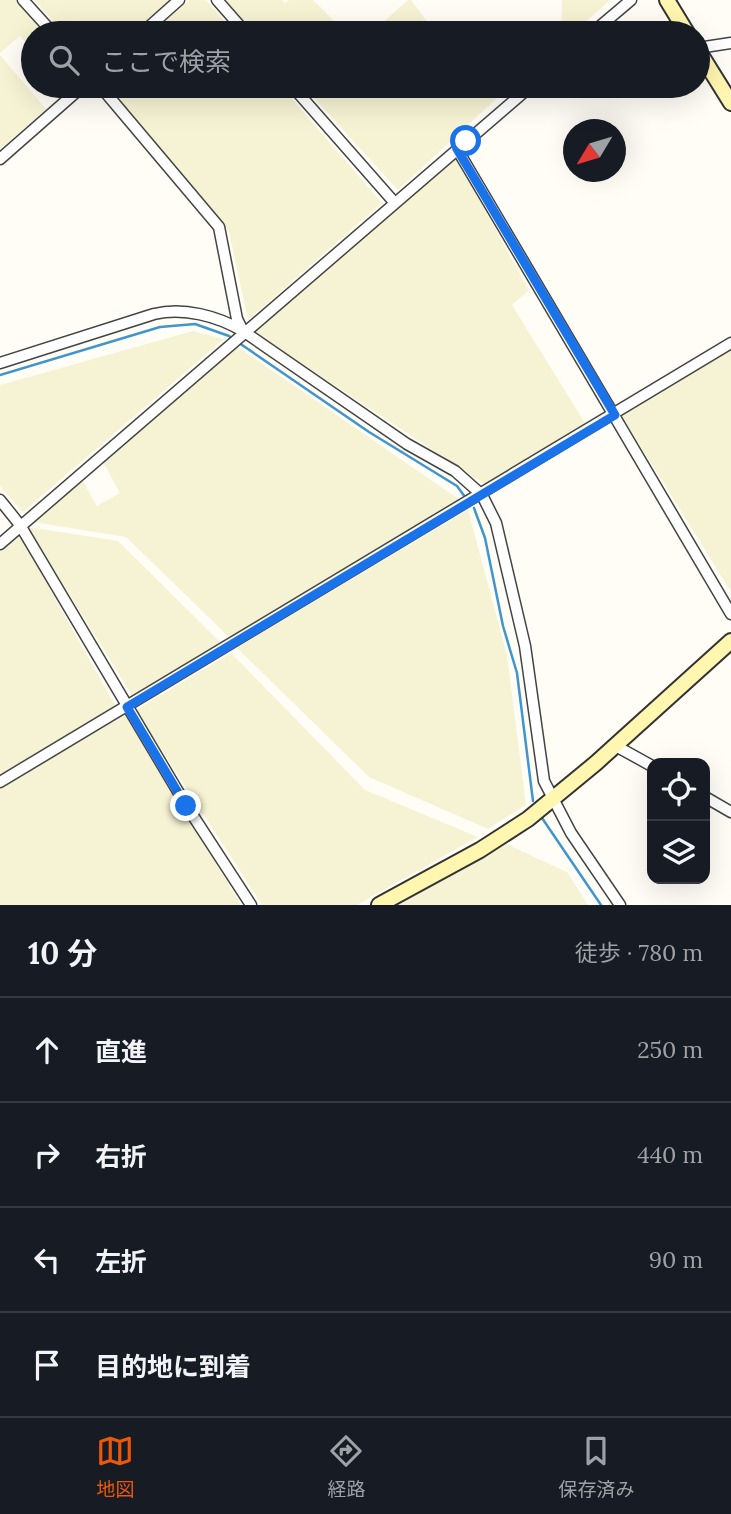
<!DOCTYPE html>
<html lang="ja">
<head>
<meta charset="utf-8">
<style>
	body { margin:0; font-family:Lora,"Noto Sans JP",serif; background:#20242c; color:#f1f3f6 }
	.controls { position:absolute; right:21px; bottom:21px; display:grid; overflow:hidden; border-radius:14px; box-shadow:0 7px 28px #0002 }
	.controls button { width:63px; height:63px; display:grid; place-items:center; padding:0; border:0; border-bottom:2px solid #363941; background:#171b24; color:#f1f3f6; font:35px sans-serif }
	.compass { position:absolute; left:563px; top:119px; width:63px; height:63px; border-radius:50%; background:#171b24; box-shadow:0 7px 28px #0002; rotate:232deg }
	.stop { position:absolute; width:21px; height:21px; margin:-16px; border:5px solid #1a73e8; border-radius:50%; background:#fff }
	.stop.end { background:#1a73e8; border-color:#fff; box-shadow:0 2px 7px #0008 }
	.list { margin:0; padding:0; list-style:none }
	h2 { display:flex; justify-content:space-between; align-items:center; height:91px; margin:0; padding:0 28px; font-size:30px }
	h2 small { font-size:23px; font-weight:400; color:#9ea1a6 }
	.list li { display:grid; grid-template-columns:46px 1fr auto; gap:21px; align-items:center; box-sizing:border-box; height:105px; padding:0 28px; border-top:2px solid #363941 }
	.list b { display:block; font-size:26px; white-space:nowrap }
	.list em { font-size:23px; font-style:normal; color:#9ea1a6 }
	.icon { flex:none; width:38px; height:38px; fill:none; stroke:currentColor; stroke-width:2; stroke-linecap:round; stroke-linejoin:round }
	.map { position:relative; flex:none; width:731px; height:905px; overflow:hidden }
	.search { position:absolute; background:#171b24; box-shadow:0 7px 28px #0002; left:21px; right:21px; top:21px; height:77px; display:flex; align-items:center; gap:18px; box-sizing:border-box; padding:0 24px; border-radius:38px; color:#9ea1a6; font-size:26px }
	.sheet { height:511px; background:#171b24 }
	nav { display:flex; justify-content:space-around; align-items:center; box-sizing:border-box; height:98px; border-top:2px solid #363941; background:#171b24; font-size:19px; color:#9ea1a6 }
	nav a { display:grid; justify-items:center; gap:4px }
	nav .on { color:#ea580c }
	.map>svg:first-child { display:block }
	.farmland { fill:#f6f3d4 }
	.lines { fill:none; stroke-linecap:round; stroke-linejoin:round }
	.stream { stroke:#3f96cf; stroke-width:2.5 }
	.street-casing { stroke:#444; stroke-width:13 }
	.secondary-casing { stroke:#333; stroke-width:18 }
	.street { stroke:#fff; stroke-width:10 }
	.secondary { stroke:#fff6b0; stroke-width:14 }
	.route { stroke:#1a73e8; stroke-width:9 }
</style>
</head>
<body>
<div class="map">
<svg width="731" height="905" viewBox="0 0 731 905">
	<rect width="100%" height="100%" fill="#fffdf5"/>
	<!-- farmland -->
	<path class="farmland" d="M 0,0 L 16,0 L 45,33 L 33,33 L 33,52 L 20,36 L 0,53 Z
		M 34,0 L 171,0 L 134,33 L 64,33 Z
		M 189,0 L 206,0 L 235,33 L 152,33 Z
		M 225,0 L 282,0 L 285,3 L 289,0 L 313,0 L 346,33 L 255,33 Z
		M 408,0 L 411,0 L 436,33 L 371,33 Z
		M 562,0 L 610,0 L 573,33 L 561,33 Z
		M 0,55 L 46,109 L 0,149 Z
		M 108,86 L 281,86 L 382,203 L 248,320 L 229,232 Z
		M 303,86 L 510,86 L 398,190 Z
		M 456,158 L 529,290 L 512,305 L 585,423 L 486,485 L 252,331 Z
		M 193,331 L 224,339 L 23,512 L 0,486 L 0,385 Z
		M 235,345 L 460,500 L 230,638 L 126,537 L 33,522 L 81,478 L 97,506 L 120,493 L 103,462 Z
		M 731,350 L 731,592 L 622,416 Z
		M 468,510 L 507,655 L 526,805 L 488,829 L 369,777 L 237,648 Z
		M 28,527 L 118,541 L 220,642 L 133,697 Z
		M 19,534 L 116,707 L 0,775 L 0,551 Z
		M 231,653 L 365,790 L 478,837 L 357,905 L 262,905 L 136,710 Z
		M 125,714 L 241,905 L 0,905 L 0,789 Z
		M 506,844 L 567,872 L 588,905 L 395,905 Z"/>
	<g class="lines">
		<!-- stream -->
		<path class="stream" d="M 0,375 L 160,327 L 195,324 L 229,336 L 369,432 L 457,486 L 465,497
			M 474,508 L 485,538 L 503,626 L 517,673 L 533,801
			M 542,818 L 601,905"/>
		<!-- street casing -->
		<g class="street-casing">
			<path id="street" d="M 23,0 L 53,33
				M 217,0 L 246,33
				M 142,33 L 179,0
				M 592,33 L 631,0
				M 698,48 L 731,43
				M 100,86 L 219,227 L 237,319 L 243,331
				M 292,86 L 394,202
				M 457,149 L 731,614
				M 0,159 L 83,86
				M 0,363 L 154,314 C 184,307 217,316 243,331 L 407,444 L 455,471 L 482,495 L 496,523 L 525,646 L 544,781 L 571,833 L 620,905
				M 0,500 L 20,525 L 186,805 L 251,905
				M 0,544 L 531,86
				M 614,745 L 652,766
				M 0,782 L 731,343
				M 705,797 L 731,812"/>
		</g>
		<!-- secondary casing -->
		<g class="secondary-casing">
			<path id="secondary" d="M 667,0 L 687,33
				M 698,50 L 731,103
				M 379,905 L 480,850 L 528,819 L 596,763 L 731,641"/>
		</g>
		<!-- street -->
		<use href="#street" class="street"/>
		<!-- secondary -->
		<use href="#secondary" class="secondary"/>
	</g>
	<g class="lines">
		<!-- route -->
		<path class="route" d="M 186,806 L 127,707 L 615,415 L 457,149 L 466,141"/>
	</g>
</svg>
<div class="controls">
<button><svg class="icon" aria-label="locate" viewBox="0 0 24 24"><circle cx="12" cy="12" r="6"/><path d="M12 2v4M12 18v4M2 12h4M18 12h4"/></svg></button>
<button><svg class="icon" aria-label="layers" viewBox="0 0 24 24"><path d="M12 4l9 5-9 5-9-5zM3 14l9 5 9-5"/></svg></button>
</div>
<svg class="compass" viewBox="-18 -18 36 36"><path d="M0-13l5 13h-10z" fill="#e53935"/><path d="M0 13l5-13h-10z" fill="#9ea1a6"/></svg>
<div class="stop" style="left:466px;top:141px"></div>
<div class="stop end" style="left:186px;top:806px"></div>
<div class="search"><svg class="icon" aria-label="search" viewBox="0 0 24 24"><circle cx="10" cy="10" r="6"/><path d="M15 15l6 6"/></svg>ここで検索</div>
</div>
<section class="sheet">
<h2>10 分<small>徒歩 · 780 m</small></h2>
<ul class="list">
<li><svg class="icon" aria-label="ahead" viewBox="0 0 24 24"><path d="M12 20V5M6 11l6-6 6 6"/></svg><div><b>直進</b></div><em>250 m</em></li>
<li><svg class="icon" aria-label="right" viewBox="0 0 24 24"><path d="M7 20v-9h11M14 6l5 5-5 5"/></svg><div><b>右折</b></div><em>440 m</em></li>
<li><svg class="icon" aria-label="left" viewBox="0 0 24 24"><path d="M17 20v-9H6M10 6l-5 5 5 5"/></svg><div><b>左折</b></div><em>90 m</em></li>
<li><svg class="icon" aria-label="arrive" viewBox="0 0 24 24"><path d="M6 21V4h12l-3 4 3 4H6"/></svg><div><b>目的地に到着</b></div></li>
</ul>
</section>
<nav>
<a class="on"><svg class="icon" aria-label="map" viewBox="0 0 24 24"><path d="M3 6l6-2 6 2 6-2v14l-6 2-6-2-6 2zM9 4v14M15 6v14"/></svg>地図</a>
<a><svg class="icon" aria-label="directions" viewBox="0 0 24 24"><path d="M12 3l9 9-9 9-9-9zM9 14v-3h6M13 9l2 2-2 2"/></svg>経路</a>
<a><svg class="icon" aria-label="saved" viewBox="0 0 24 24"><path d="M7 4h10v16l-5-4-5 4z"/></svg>保存済み</a>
</nav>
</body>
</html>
